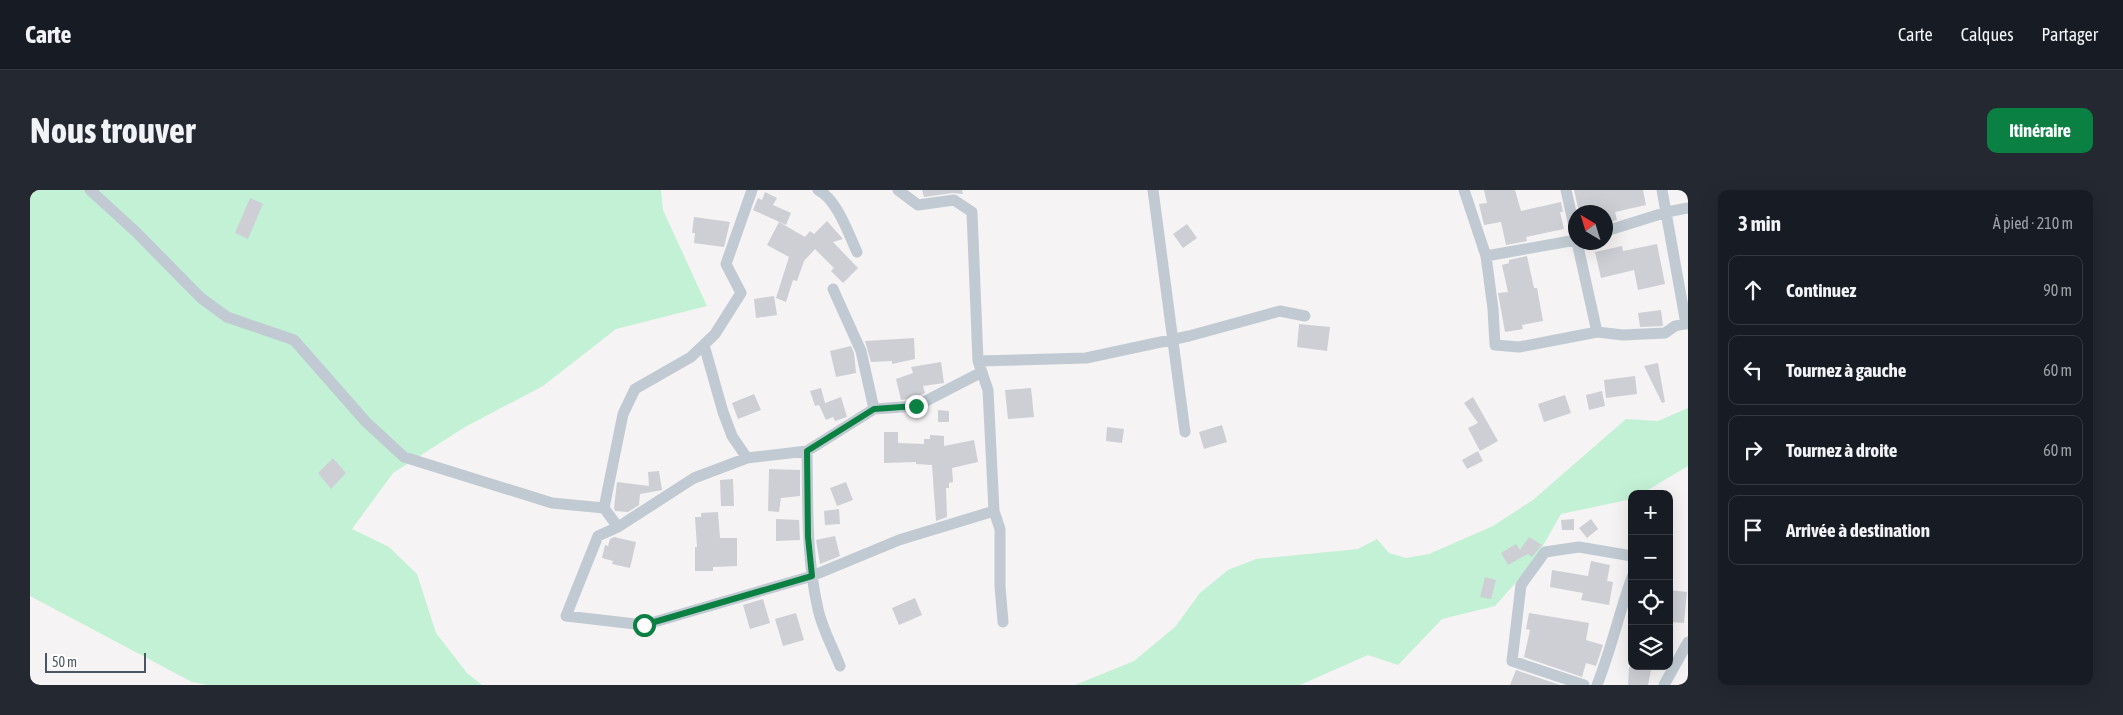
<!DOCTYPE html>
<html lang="fr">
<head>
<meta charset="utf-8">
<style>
	body { margin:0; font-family:"Asap Condensed",sans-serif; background:#242831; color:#f1f3f6 }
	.controls { position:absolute; right:15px; bottom:15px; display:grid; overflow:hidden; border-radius:10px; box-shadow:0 5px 20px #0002 }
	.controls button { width:45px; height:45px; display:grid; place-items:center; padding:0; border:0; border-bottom:1px solid #363941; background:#171b24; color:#f1f3f6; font:25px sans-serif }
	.compass { position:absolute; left:1538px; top:15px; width:45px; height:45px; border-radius:50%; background:#171b24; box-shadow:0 5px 20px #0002; rotate:322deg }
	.scale { position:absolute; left:15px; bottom:12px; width:101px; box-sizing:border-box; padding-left:5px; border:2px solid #4a5661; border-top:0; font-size:14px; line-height:18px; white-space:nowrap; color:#4a5661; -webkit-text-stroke:4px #fff; paint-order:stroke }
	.stop { position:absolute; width:15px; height:15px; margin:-11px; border:4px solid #0b8043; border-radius:50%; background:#fff }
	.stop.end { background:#0b8043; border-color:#fff; box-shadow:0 1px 5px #0008 }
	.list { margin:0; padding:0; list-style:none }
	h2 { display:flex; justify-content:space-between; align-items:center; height:65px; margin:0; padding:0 20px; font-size:21px }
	h2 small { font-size:16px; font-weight:400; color:#9ea1a6 }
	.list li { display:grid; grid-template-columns:32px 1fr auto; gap:15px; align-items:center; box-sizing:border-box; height:70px; margin:0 10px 10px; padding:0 10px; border:1px solid #363941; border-radius:10px }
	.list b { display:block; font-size:19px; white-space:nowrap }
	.list em { font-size:16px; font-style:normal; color:#9ea1a6 }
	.icon { flex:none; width:28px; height:28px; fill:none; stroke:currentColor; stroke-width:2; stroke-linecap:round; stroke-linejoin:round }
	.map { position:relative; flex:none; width:1658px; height:495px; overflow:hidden; border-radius:10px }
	header { display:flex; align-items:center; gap:30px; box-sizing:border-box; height:70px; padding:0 25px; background:#171b24; border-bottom:1px solid #363941 }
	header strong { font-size:24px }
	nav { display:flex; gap:28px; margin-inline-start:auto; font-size:18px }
	.intro { display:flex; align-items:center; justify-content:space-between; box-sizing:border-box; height:120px; padding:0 30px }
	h1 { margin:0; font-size:35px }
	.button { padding:12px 22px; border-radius:10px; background:#0b8043; color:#fff; font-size:18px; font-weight:700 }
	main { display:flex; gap:30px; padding:0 30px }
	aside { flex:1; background:#171b24; border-radius:10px; box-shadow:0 5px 20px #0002 }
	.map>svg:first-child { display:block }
	.green { fill:#c3f1d5 }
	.building { fill:#cdcfd5 }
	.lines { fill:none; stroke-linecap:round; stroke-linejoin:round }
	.street { stroke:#c1cad2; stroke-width:11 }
	.route { stroke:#0b8043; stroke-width:6 }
</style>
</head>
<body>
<header>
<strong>Carte</strong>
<nav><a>Carte</a><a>Calques</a><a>Partager</a></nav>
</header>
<div class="intro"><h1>Nous trouver</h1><a class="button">Itinéraire</a></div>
<main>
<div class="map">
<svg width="1658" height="495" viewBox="0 0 1658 495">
	<rect width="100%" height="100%" fill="#f5f3f3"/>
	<!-- green -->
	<path class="green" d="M 0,0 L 631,0 L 633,20 L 677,116 L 586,139 L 513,196 L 435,237 L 363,283 L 322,339 L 359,357 L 387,384 L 406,443 L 437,483 L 452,495 L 178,495 L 162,492 L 0,406 Z
		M 1658,218 L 1658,276 L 1611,304 L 1602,304 L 1602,309 L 1531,324 L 1503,373 L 1465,416 L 1412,429 L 1368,475 L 1338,465 L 1270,495 L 1045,495 L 1104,471 L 1145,437 L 1170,403 L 1198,380 L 1226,369 L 1328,359 L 1347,349 L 1359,363 L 1376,368 L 1399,364 L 1463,336 L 1503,310 L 1596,229 L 1628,231 Z"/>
	<!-- building -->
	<path class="building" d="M 892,0 L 932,0 L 933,4 L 923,3 L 894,7 Z
		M 1454,0 L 1485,0 L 1491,21 L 1531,12 L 1533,22 L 1530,22 L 1534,39 L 1496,47 L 1497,51 L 1476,55 L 1471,32 L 1454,35 L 1449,14 L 1457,13 Z
		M 1544,0 L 1613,0 L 1616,15 L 1585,22 L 1587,30 L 1576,33 L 1576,22 L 1549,22 Z
		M 735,2 L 747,8 L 743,15 L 761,23 L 756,35 L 723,20 L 728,8 L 732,10 Z
		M 220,8 L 233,14 L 218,49 L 205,43 Z
		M 664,27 L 700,32 L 694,57 L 664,53 L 665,43 L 662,43 Z
		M 797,31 L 813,49 L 803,52 L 828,78 L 813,93 L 801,81 L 804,78 L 785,59 L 774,71 L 767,91 L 763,90 L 756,112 L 746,108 L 759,67 L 737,55 L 749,32 L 775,47 L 780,41 L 784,44 Z
		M 1157,34 L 1167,48 L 1153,58 L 1143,44 Z
		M 1627,54 L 1635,94 L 1608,100 L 1604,80 L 1571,88 L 1565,62 L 1592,56 L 1593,61 Z
		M 1497,66 L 1504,98 L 1507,98 L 1513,131 L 1492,135 L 1493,139 L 1475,142 L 1468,103 L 1478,102 L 1472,75 L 1479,73 L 1479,70 Z
		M 744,106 L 747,125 L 726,128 L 724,109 Z
		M 1631,120 L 1633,136 L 1610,137 L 1608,123 Z
		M 1269,134 L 1300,137 L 1297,161 L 1267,157 Z
		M 884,148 L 885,169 L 862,174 L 862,171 L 841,172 L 835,151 Z
		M 821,156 L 824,163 L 826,183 L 806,187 L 800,161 Z
		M 911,172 L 914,193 L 893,196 L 895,203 L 885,208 L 871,210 L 866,189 L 883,183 L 881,177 Z
		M 1628,173 L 1635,212 L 1632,213 L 1614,176 Z
		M 1605,186 L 1607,204 L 1576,208 L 1574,190 Z
		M 791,198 L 795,213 L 811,207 L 817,227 L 805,231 L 803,227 L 796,230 L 789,215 L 785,216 L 780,201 Z
		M 1001,198 L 1004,227 L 978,229 L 975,200 Z
		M 1572,201 L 1575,216 L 1559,220 L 1556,205 Z
		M 724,204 L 731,220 L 708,229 L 702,213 Z
		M 1535,205 L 1541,223 L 1514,232 L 1508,214 Z
		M 1443,207 L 1468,251 L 1450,261 L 1438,238 L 1448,233 L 1434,213 Z
		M 908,220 L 919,221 L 919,232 L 908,232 Z
		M 1192,235 L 1197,252 L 1174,259 L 1169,242 Z
		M 1077,237 L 1094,239 L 1092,253 L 1076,251 Z
		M 854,242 L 868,242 L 868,253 L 894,254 L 894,249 L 900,249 L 900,245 L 914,246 L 914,256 L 944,250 L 948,272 L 922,278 L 923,292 L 919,293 L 919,298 L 916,298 L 917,327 L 906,331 L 902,275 L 886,274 L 886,272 L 854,273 Z
		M 1448,261 L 1453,271 L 1437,279 L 1432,270 Z
		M 303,268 L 316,283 L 301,299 L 288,283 Z
		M 739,279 L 770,280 L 770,306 L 751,308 L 749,322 L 738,321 Z
		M 629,281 L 632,300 L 610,304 L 609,315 L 598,322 L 585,321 L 584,318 L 587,292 L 619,296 L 618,282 Z
		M 703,289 L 704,316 L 691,316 L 690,290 Z
		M 816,292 L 823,310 L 807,316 L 800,298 Z
		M 809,319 L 810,334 L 795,335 L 794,321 Z
		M 688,322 L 690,348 L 707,348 L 707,376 L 683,377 L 683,381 L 665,381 L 665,357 L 667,357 L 665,327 L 671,327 L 671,323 Z
		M 746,329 L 769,330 L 770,350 L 746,351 Z
		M 1544,329 L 1544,340 L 1532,340 L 1531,330 Z
		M 1561,329 L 1568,339 L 1557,348 L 1549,338 Z
		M 805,346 L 810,366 L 790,374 L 786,350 Z
		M 584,347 L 606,352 L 600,378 L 582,374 L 583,371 L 572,368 L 575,355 L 578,356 L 580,349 Z
		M 1499,347 L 1512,355 L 1502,367 L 1498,364 L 1478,375 L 1471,363 L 1486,354 L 1490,360 Z
		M 1561,371 L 1580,375 L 1577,391 L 1583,392 L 1579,415 L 1551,410 L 1553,403 L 1520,397 L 1522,380 L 1558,386 Z
		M 1455,387 L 1466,390 L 1461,409 L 1450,407 Z
		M 1639,400 L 1657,402 L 1654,433 L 1639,432 Z
		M 885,408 L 892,425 L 869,435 L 862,418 Z
		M 733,409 L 740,433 L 720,439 L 713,415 Z
		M 766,423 L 774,450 L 753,456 L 745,429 Z
		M 1499,423 L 1559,433 L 1556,450 L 1573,455 L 1566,476 L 1556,473 L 1552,487 L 1494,467 L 1500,440 L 1496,439 Z
		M 1599,477 L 1621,480 L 1618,495 L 1598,495 Z
		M 1486,480 L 1530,495 L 1480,495 Z"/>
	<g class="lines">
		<!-- street -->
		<path class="street" d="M 60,0 L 106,42 L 171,108 L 197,127 L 264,150 L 336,232 L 374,267 L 522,313 L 574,318 L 593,224 L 605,199 L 661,167 L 685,144 L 711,103 L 696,74 L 722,0
			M 788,0 C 807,9 819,45 827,62
			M 1123,0 L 1155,242
			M 1434,0 L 1456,66 L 1463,119 L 1465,155 L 1489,157 L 1567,142 L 1593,145 L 1635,143 L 1645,136 L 1658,133
			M 1536,0 L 1546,45
			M 1632,0 L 1656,134
			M 1576,41 L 1637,22 L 1658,18
			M 1547,52 L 1567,142
			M 1456,66 L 1546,50
			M 803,99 L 831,161 L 844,219
			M 674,155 L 693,222 L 702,246 L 717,268
			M 948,171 L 1056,168 L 1159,146 L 1250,121 L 1275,126
			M 777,261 C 778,314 776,367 788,419 C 792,438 803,458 810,476
			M 574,318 L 588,337 L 664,288 L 717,268 L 777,261 L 844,219 L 886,216 L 952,182
			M 964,321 L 970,339 L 970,396 L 973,432
			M 588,337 L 568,346 L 536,426 L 614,435 L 782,386 L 869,350 L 964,321 L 958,200 L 948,171 L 942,22 L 924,10 L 888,15 L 868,0
			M 1554,495 L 1482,471 L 1491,395 L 1515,362 L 1549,357 L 1602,366
			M 1567,495 C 1581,460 1589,423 1602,387
			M 1634,495 L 1658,452"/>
	</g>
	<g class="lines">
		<!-- route -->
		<path class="route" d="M 614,435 L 782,386 L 778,347 L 777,261 L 844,219 L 886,216"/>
	</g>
</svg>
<div class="controls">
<button>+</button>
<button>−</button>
<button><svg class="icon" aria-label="locate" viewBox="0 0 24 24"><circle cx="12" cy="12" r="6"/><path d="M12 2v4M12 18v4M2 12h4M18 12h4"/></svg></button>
<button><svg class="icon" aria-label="layers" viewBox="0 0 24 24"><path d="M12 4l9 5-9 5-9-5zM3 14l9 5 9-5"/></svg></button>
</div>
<svg class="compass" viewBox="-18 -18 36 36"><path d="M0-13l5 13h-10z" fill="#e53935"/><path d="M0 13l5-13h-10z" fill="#9ea1a6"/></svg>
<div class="scale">50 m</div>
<div class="stop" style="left:614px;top:435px"></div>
<div class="stop end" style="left:886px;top:216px"></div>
</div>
<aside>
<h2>3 min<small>À pied · 210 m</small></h2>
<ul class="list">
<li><svg class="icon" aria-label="ahead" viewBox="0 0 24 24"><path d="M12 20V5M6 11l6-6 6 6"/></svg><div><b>Continuez</b></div><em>90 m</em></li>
<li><svg class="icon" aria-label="left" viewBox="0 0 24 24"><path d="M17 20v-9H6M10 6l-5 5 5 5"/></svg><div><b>Tournez à gauche</b></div><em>60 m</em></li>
<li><svg class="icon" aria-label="right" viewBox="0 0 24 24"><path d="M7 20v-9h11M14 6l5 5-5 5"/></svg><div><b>Tournez à droite</b></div><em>60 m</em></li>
<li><svg class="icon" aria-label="arrive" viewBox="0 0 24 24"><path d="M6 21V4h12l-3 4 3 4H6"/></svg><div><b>Arrivée à destination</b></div></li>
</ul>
</aside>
</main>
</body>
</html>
